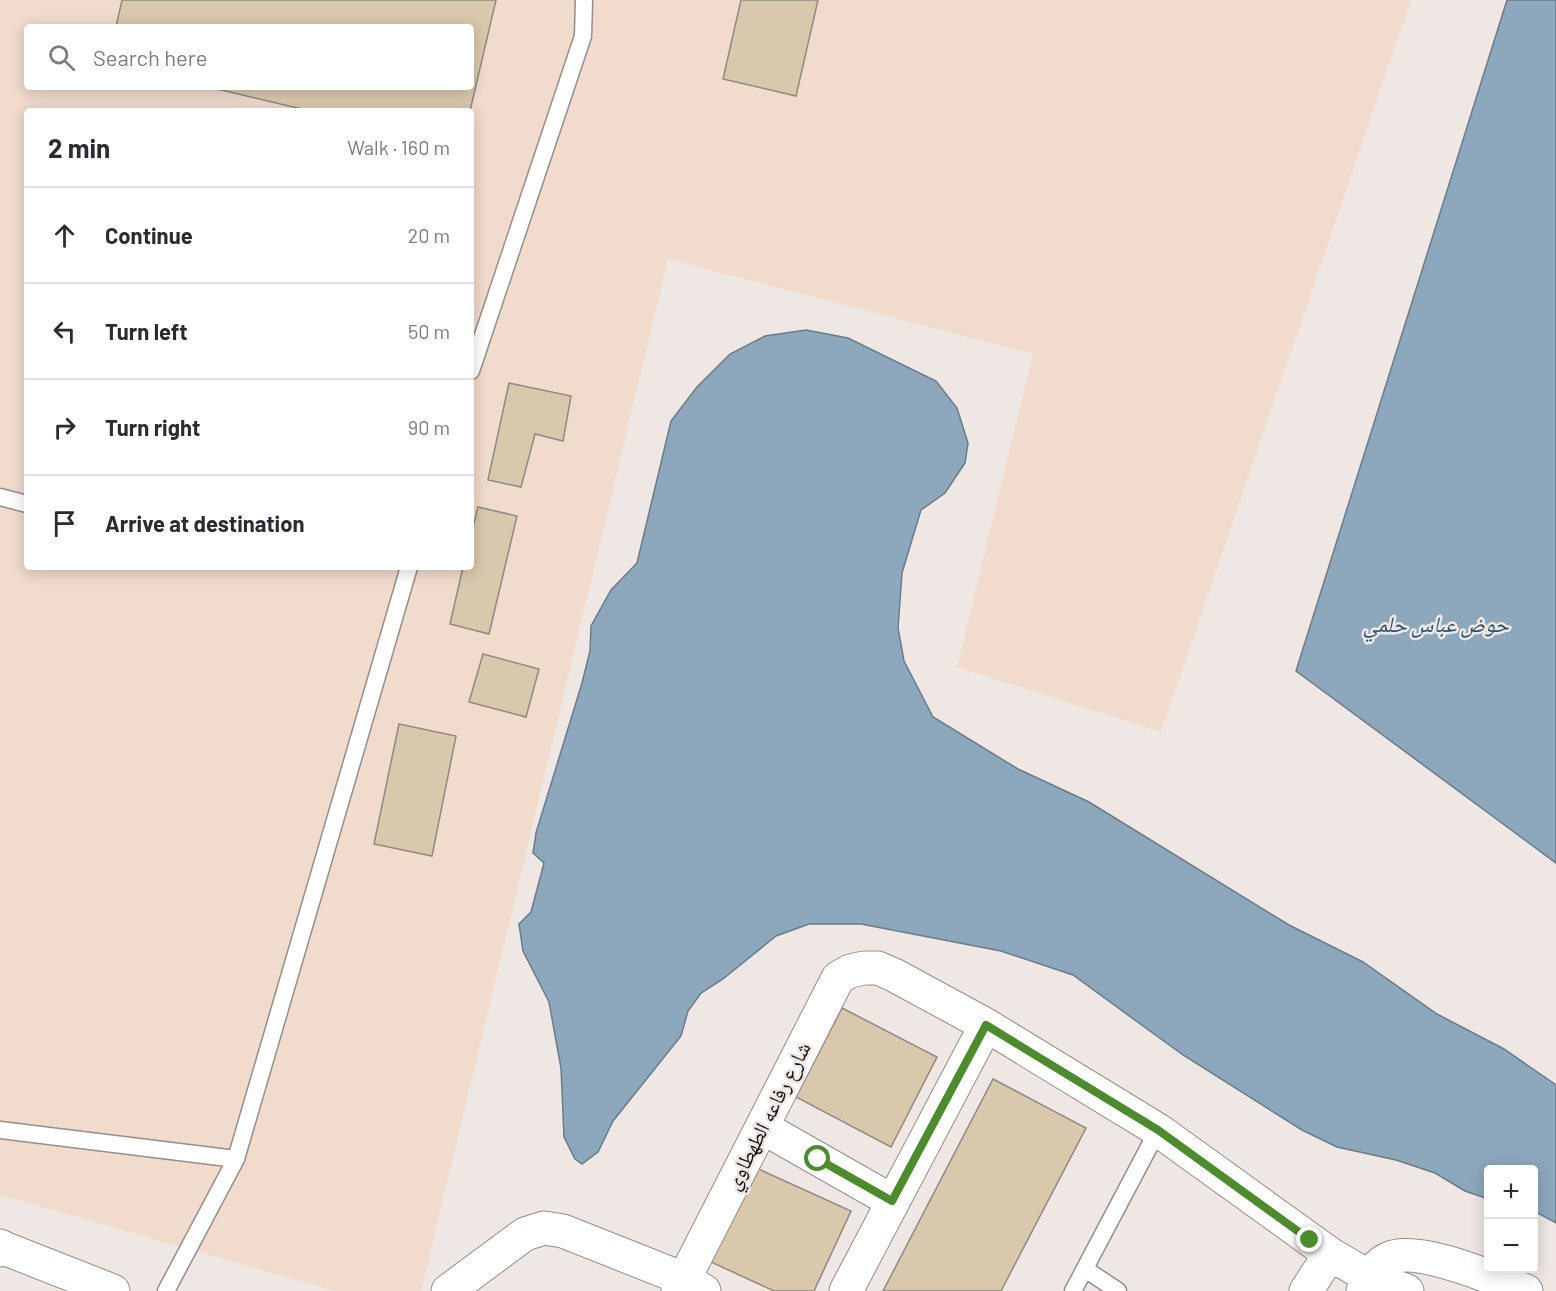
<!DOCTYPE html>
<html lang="en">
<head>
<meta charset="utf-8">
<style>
	body { margin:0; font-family:Barlow,"Noto Naskh Arabic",sans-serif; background:#f2f2f3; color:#2b2b33 }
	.controls { position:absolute; right:18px; bottom:18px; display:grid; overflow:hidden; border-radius:6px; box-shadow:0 3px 15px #0003 }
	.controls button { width:54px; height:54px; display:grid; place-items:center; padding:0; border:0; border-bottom:2px solid #e1e1e2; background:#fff; color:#2b2b33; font:30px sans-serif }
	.stop { position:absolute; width:18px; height:18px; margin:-14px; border:4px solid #4d8c2d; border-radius:50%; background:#fff }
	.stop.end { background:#4d8c2d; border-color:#fff; box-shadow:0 2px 6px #0008 }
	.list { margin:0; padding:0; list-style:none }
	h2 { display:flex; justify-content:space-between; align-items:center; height:78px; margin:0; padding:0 24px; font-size:26px }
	h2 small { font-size:20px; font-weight:400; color:#7c7c81 }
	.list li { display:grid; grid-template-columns:39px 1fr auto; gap:18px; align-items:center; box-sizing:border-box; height:96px; padding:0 24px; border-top:2px solid #e1e1e2 }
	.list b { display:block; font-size:22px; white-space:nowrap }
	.list em { font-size:20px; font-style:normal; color:#7c7c81 }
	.icon { flex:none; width:33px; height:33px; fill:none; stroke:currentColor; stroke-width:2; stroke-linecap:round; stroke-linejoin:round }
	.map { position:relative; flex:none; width:1556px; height:1291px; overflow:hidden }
	.search { position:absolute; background:#fff; box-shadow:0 3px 15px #0003; left:24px; top:24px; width:450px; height:66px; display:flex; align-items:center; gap:15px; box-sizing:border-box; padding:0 21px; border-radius:6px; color:#7c7c81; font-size:22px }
	.panel { position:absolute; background:#fff; box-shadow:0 3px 15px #0003; left:24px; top:108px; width:450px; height:462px; border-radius:6px }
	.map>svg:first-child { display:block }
	.industrial { fill:#f0dbcd; fill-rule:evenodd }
	.water { fill:#8da8bc; stroke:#6a7c89; stroke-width:1.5 }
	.building { fill:#dac8ad; stroke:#8e8a84; stroke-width:1.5 }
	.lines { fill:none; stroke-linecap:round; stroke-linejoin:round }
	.lane-casing { stroke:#958e8b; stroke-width:19 }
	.street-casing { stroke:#958e8b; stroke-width:35 }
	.secondary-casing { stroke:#958e8b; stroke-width:35 }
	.lane { stroke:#fff; stroke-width:16 }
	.street { stroke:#fff; stroke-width:33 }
	.secondary { stroke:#fff; stroke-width:33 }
	.route { stroke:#4d8c2d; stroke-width:8 }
	.labels { text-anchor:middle; stroke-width:5; stroke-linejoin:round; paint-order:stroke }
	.street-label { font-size:21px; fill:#171413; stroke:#efe7e4 }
	.water-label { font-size:22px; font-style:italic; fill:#275574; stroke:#efe7e4 }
</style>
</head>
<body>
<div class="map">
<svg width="1556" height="1291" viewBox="0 0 1556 1291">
	<rect width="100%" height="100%" fill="#efe7e4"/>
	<!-- industrial -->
	<path class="industrial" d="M 0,0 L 1411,0 L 1161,732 L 957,667 L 1033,354 L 668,259 L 421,1291 L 335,1291 L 0,1195 ZM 27,27 L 471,27 L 471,87 L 27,87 ZM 27,111 L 471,111 L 471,567 L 27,567 Z"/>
	<!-- water -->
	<path class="water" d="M 1507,0 L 1556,0 L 1556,863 L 1296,671 Z
		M 806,330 L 848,338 L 936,381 L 957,408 L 968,443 L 965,463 L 945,493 L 921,510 L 902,573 L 898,628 L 904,661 L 933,717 L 1018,769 L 1089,802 L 1289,925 L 1363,962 L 1437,1014 L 1504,1049 L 1556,1085 L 1556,1223 L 1534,1211 L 1534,1170 L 1488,1170 L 1488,1199 L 1465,1191 L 1435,1173 L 1396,1160 L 1337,1147 L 1302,1130 L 1183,1055 L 1073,975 L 1001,951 L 861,924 L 809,924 L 776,936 L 723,979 L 701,993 L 688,1011 L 681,1036 L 613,1121 L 598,1152 L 582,1164 L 575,1159 L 564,1137 L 561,1068 L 549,1002 L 523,951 L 519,924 L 531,912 L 544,863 L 533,853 L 536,833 L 582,683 L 590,651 L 591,626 L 611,590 L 637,563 L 671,421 L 697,387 L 730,354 L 765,336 Z"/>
	<!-- building -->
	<path class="building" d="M 122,0 L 496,0 L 470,111 L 310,111 L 209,87 L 471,87 L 471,27 L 116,27 Z
		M 741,0 L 818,0 L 796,96 L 723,79 Z
		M 509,383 L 571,396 L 563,441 L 535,434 L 521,487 L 488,480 Z
		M 478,507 L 517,516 L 489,634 L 450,624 L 463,567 L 471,567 L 471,535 Z
		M 483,654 L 539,669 L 526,717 L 469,702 Z
		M 399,724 L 456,736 L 432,856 L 374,844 Z
		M 842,1008 L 937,1057 L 891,1147 L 796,1097 Z
		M 993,1079 L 1086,1128 L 1001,1291 L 883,1291 Z
		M 754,1167 L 851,1211 L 814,1291 L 774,1291 L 711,1262 Z"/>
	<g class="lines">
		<!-- lane casing -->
		<g class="lane-casing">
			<path id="lane" d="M 471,371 L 583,36 L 584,0
				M 0,497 L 27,504
				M 0,1130 L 236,1159
				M 1085,1269 L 1118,1291
				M 166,1291 L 236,1159 L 409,567
				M 1073,1291 L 1158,1130"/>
		</g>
		<!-- street casing -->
		<g class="street-casing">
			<path id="street" d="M 762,1127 L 892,1201
				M 1,1247 L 113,1291
				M 448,1291 L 525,1234 L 544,1228 L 563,1231 L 684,1279 L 704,1291
				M 678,1291 L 838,978 L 850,971 L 864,968 L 878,968 L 894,975 L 986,1025 L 1158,1130 L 1330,1254 L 1369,1277 L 1407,1291
				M 846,1291 L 986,1025
				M 1306,1291 L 1330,1254
				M 1363,1291 C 1368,1278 1375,1265 1388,1259 C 1416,1244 1497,1280 1526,1291"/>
		</g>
		<!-- secondary casing -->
		<g class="secondary-casing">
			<path id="secondary" d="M 0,1246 L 0,1250"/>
		</g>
		<!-- lane -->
		<use href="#lane" class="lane"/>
		<!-- street -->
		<use href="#street" class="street"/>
		<!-- secondary -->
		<use href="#secondary" class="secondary"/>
	</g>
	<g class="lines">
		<!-- route -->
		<path class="route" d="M 818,1159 L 892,1201 L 986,1025 L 1158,1130 L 1310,1240"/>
	</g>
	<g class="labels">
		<!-- street labels -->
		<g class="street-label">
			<text transform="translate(768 1116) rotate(-63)" y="7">شارع رفاعه الطهطاوي</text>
		</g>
		<!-- water labels -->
		<g class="water-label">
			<text x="1436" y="632">حوض عباس حلمي</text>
		</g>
	</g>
</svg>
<div class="controls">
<button>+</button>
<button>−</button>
</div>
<div class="stop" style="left:818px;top:1159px"></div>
<div class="stop end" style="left:1310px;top:1240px"></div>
<div class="search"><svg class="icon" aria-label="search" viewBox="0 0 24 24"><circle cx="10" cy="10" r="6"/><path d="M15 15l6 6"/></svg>Search here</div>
<section class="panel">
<h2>2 min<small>Walk · 160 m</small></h2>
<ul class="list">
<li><svg class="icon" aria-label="ahead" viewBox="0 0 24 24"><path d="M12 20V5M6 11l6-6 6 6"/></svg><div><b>Continue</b></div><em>20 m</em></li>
<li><svg class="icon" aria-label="left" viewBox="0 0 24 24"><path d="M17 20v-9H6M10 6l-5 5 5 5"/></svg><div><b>Turn left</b></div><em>50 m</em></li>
<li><svg class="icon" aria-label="right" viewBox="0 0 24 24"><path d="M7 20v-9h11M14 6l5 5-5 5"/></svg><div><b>Turn right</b></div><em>90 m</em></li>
<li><svg class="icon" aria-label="arrive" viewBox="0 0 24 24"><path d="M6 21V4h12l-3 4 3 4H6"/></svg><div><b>Arrive at destination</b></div></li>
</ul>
</section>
</div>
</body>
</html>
